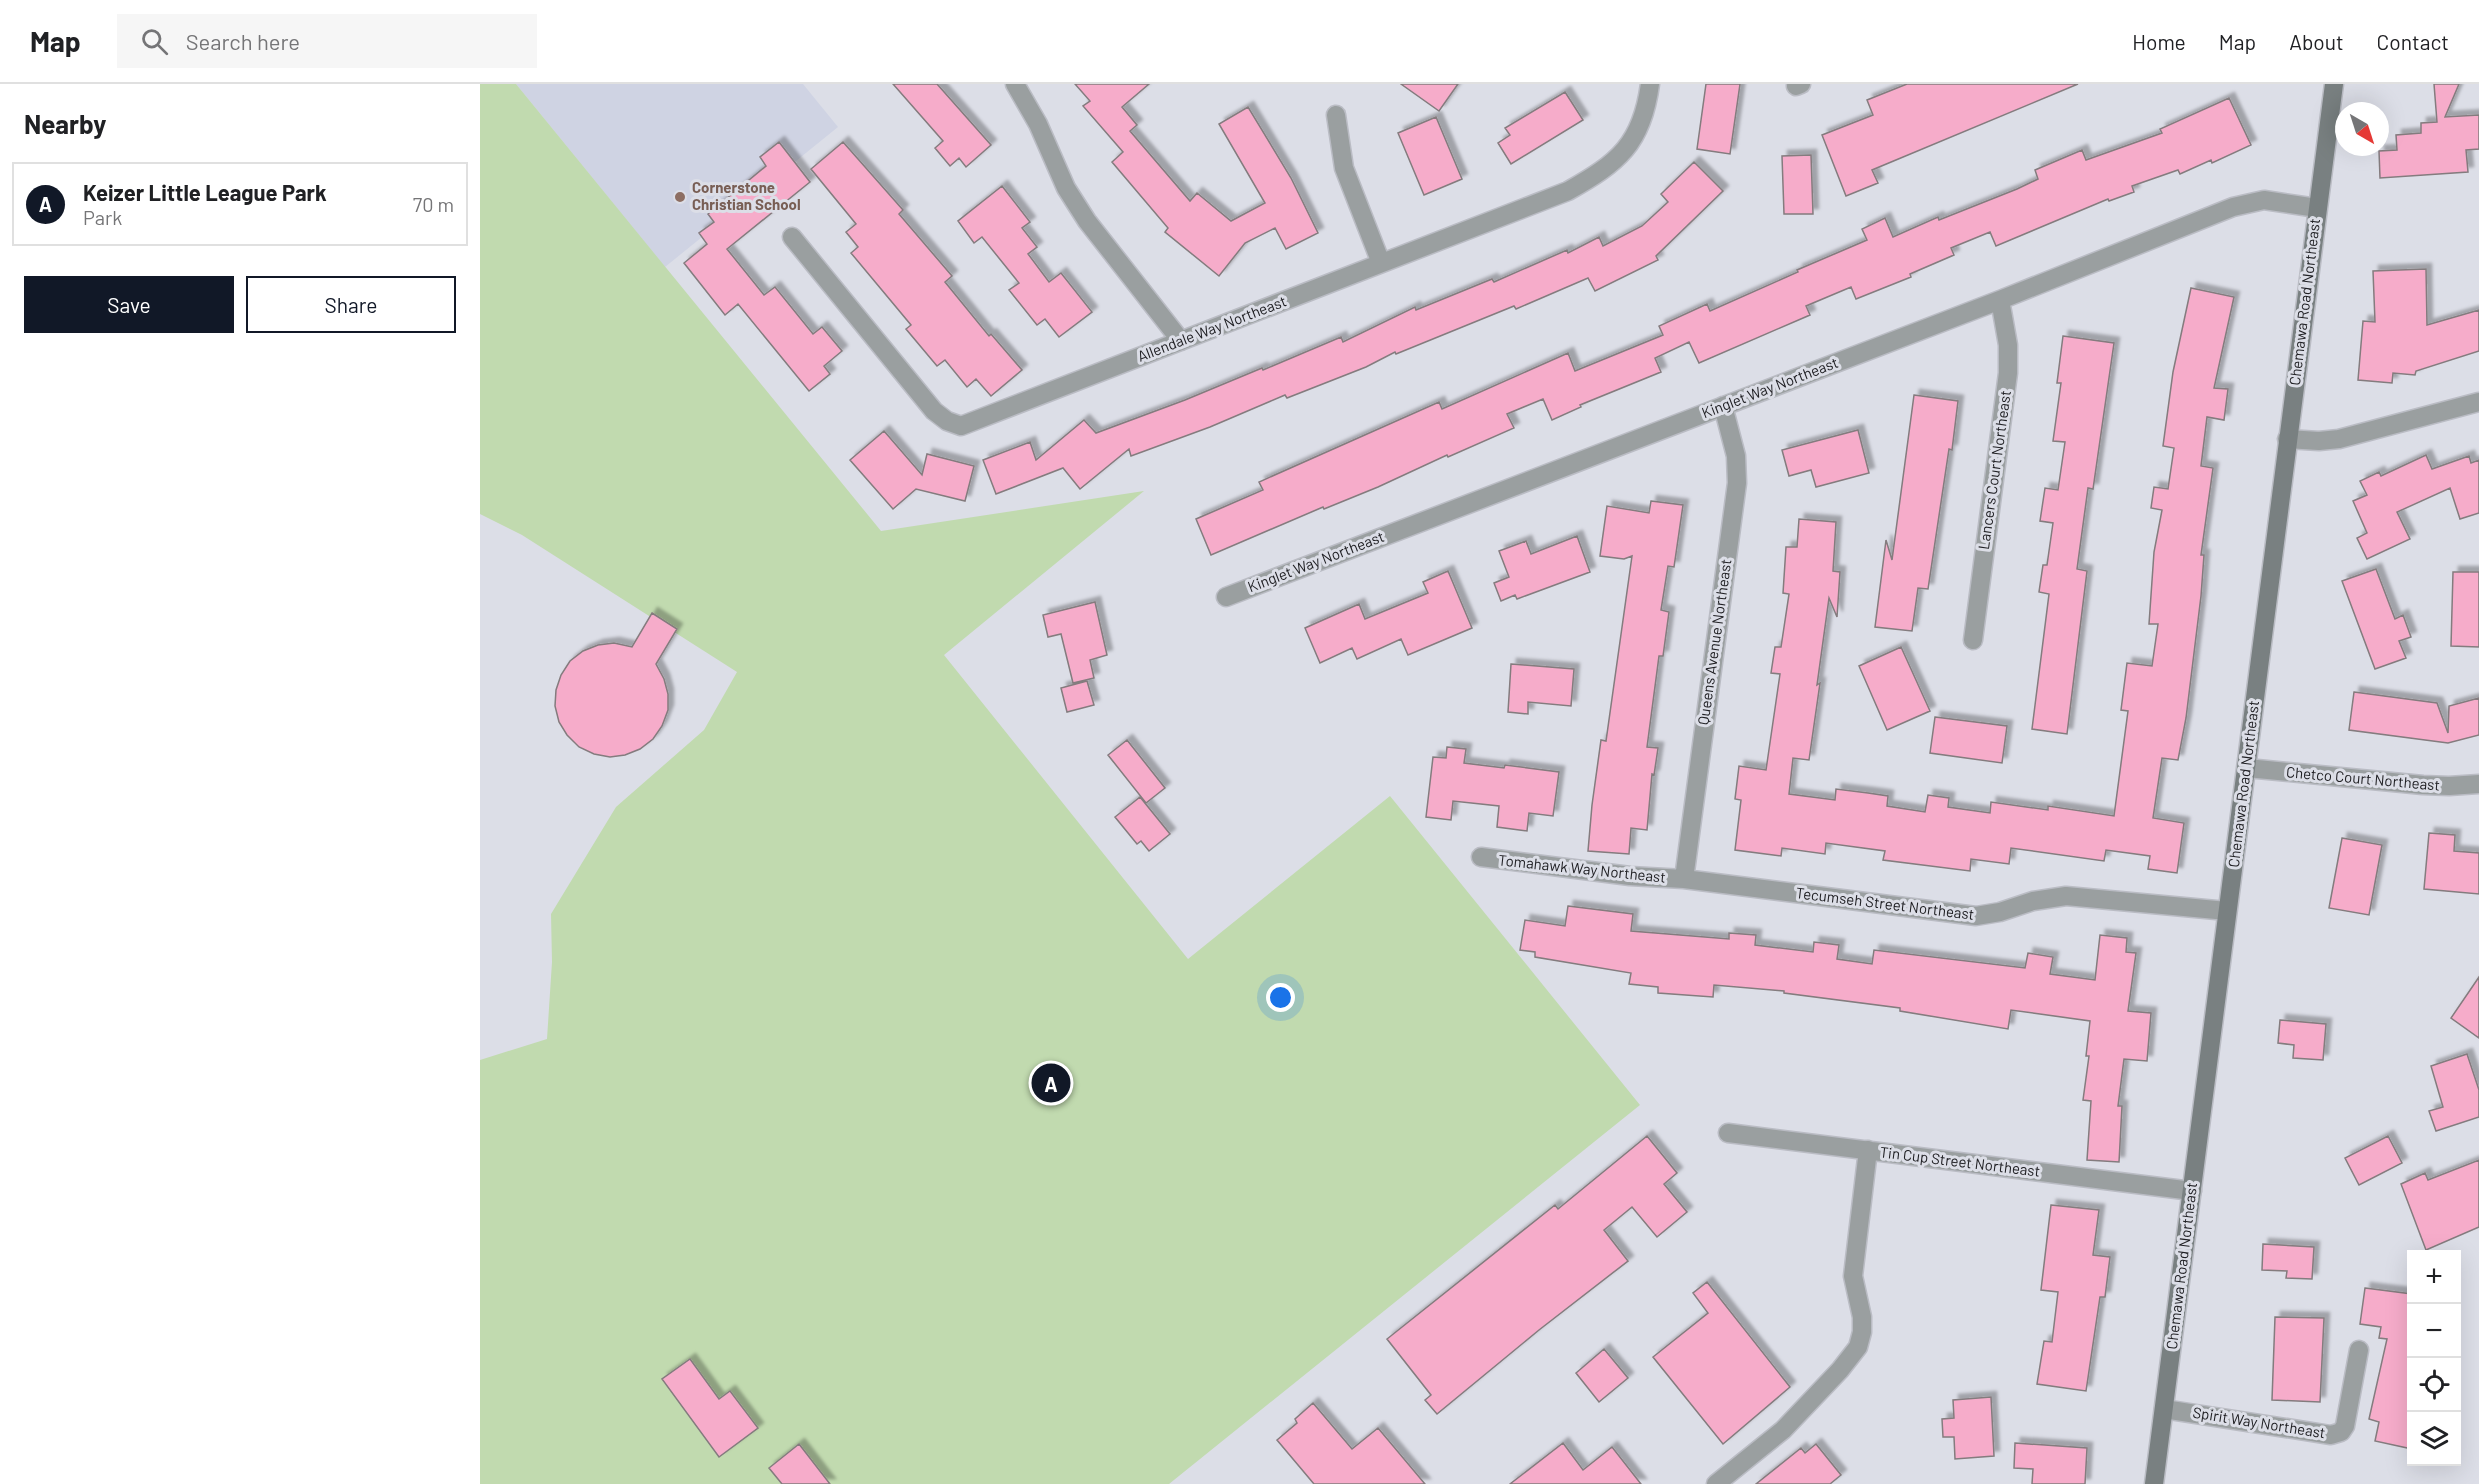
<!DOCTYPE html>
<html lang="en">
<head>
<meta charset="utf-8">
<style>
	body { margin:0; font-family:Barlow,sans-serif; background:#f6f6f6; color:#202124 }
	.controls { position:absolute; right:18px; bottom:18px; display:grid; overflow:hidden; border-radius:0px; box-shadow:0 6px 24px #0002 }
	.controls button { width:54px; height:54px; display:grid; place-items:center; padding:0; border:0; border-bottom:2px solid #e0e0e0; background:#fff; color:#202124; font:30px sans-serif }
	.compass { position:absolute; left:1855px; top:18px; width:54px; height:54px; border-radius:50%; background:#fff; box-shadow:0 6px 24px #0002; rotate:141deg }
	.you { position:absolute; left:801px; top:914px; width:21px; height:21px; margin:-15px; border:4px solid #fff; border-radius:50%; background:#1a73e8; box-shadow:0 0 0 9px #1a73e833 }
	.badge { display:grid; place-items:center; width:39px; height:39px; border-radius:50%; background:#111827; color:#fff; font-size:20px; font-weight:700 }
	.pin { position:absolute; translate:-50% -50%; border:3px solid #fff; box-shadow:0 2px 6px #0006 }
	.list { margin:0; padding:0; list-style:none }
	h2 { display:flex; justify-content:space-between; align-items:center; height:78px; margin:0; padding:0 24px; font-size:26px }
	h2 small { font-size:20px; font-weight:400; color:#757577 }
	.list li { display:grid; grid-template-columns:39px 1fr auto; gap:18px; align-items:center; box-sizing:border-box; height:84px; margin:0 12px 12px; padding:0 12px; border:2px solid #e0e0e0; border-radius:0px }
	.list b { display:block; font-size:22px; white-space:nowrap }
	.list p { margin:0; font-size:20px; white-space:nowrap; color:#757577 }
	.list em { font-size:20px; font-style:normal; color:#757577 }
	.actions { display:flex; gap:12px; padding:18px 24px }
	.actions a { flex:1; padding:14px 0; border:2px solid #111827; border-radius:0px; text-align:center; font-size:21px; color:#111827 }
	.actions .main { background:#111827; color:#fff }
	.icon { flex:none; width:33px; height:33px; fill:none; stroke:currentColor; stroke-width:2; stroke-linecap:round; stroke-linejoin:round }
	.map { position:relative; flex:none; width:1999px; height:1400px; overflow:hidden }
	header { display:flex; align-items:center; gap:36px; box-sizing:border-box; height:84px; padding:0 30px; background:#fff; border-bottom:2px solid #e0e0e0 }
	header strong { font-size:28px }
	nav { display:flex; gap:33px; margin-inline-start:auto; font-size:21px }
	.search { width:420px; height:54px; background:#f6f6f6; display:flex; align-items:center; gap:15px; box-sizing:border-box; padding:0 21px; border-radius:0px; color:#757577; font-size:22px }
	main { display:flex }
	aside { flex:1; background:#fff }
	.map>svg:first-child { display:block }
	.built { fill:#cfd3e3 }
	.green { fill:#c1daaf }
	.building { fill:#f6acca; stroke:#847b7e; stroke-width:1.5; filter:url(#shadow) }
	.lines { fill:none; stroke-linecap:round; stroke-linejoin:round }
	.minor-casing { stroke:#babcc4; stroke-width:21 }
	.secondary-casing { stroke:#babcc4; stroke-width:21 }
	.minor { stroke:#9a9fa0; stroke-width:18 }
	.secondary { stroke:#798081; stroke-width:18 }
	.education-dot { fill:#8d6e63; stroke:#dcdee7; stroke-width:2 }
	.labels { text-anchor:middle; stroke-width:6; stroke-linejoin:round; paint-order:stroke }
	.education-label { font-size:15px; font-weight:bold; fill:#785e54; stroke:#dcdee7; text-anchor:start }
	.street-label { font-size:15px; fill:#202024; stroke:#dcdee7 }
</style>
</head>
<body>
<header>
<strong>Map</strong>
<div class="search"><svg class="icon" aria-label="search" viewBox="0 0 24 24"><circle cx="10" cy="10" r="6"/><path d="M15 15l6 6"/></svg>Search here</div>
<nav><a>Home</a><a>Map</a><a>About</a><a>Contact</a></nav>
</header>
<main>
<aside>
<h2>Nearby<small></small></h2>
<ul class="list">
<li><span class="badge">A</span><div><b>Keizer Little League Park</b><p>Park</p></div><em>70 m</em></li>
</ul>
<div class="actions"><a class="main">Save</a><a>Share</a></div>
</aside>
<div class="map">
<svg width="1999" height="1400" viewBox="0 0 1999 1400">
	<defs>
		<filter id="shadow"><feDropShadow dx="5.5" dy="-5.5" stdDeviation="1.5" flood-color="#0004"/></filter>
	</defs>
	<rect width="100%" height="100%" fill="#dcdee7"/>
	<!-- built -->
	<path class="built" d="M 36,0 L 323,0 L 358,43 L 185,183 Z"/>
	<!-- green -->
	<path class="green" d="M 0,0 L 36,0 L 401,447 L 664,407 L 464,571 L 708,875 L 910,712 L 1160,1021 L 689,1400 L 0,1400 L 0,976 L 67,955 L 72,878 L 71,830 L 136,723 L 224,646 L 257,588 L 42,451 L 0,430 Z"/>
	<!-- building -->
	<path class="building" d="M 413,0 L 457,0 L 511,61 L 486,83 L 479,74 L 470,82 L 455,64 L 463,57 Z
		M 595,0 L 669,0 L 642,23 L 657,41 L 650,47 L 710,117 L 717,109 L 751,137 L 785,119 L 739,40 L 768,23 L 811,94 L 838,149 L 806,165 L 795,144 L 765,159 L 739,192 L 685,148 L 688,144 L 632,78 L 643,68 L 603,22 L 610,17 Z
		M 921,0 L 978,0 L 959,27 Z
		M 1226,0 L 1260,0 L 1250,70 L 1217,65 Z
		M 1427,0 L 1598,0 L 1392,86 L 1398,99 L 1366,112 L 1342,51 L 1393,31 L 1387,16 Z
		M 1954,0 L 1979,0 L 1965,33 L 1999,31 L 1999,65 L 1986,66 L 1988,88 L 1900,94 L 1899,67 L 1917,66 L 1916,51 L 1941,49 L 1941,39 L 1957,38 Z
		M 1085,8 L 1103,36 L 1031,80 L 1018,59 L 1030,51 L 1025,44 Z
		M 1749,14 L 1771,61 L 1732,79 L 1731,76 L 1700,90 L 1698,86 L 1652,102 L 1654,108 L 1629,117 L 1628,115 L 1516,162 L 1510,148 L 1471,164 L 1474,171 L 1430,190 L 1431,193 L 1376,215 L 1371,203 L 1326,222 L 1330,231 L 1219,279 L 1209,258 L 1175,274 L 1181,288 L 1100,321 L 1101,323 L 1072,336 L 1063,315 L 1027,330 L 1034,344 L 968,373 L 967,371 L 898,403 L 844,425 L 843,423 L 731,471 L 716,435 L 783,406 L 779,398 L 959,318 L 962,325 L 1088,269 L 1095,287 L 1183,251 L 1179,242 L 1227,220 L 1230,227 L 1318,188 L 1317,186 L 1387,156 L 1382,145 L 1405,134 L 1413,153 L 1458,133 L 1459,136 L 1537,105 L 1558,95 L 1555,86 L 1602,66 L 1606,76 L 1682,49 L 1680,45 Z
		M 956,33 L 982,95 L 944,111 L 918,49 Z
		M 299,58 L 330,98 L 247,165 L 284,211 L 295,203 L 333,250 L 342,243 L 362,267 L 344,282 L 350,290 L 329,307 L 258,220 L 245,231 L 204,179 L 227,160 L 219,149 L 234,138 L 228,130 L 286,82 L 280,73 Z
		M 363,58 L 423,126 L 419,130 L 472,192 L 465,198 L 509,252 L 511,250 L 542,286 L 511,312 L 496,295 L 487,303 L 465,276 L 457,282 L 426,245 L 431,241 L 371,169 L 378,163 L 366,148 L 376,140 L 331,85 Z
		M 1331,71 L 1333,130 L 1304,130 L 1302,72 Z
		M 1214,78 L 1243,107 L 1176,172 L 1178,176 L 1115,207 L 1108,194 L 1036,225 L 1034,222 L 916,270 L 915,268 L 886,283 L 807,314 L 805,311 L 730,343 L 651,372 L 649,365 L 600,405 L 583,384 L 516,410 L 503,376 L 550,358 L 556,376 L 604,336 L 616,349 L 705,316 L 782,284 L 783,286 L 861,253 L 863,258 L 935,223 L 936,226 L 1012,195 L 1014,198 L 1087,166 L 1088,169 L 1119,153 L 1123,162 L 1162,142 L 1188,118 L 1181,110 Z
		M 522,102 L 550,138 L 542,144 L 557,163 L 548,170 L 569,198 L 581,189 L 612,228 L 579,253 L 565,235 L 557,241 L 529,206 L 539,199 L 502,153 L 494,159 L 478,137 Z
		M 1946,185 L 1947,241 L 1999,226 L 1999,267 L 1936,287 L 1935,291 L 1913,289 L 1912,299 L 1878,296 L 1883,237 L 1895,238 L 1893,187 Z
		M 1711,204 L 1754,213 L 1734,304 L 1748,305 L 1744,336 L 1727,333 L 1721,382 L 1733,384 L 1721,471 L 1724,471 L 1721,512 L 1706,634 L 1698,676 L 1682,674 L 1673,734 L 1704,739 L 1697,789 L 1668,785 L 1670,772 L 1626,766 L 1624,777 L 1531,764 L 1529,780 L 1491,775 L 1490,787 L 1403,776 L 1405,767 L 1346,759 L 1345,770 L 1302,764 L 1301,772 L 1255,766 L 1261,716 L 1255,715 L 1259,682 L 1286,686 L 1300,590 L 1291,589 L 1295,563 L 1301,563 L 1309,510 L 1303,509 L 1306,463 L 1317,463 L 1319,435 L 1356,438 L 1353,487 L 1360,488 L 1357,533 L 1349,514 L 1337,601 L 1340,599 L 1329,676 L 1313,674 L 1309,710 L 1355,716 L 1356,705 L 1388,709 L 1408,712 L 1407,722 L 1445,728 L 1448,711 L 1469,714 L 1468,723 L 1510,729 L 1511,718 L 1568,726 L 1568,722 L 1634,732 L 1648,627 L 1641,626 L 1647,579 L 1672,582 L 1678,540 L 1669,540 L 1674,468 L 1682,426 L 1671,424 L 1674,403 L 1688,405 L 1694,364 L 1683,362 L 1693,288 Z
		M 1583,252 L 1634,259 L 1613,405 L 1608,404 L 1597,485 L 1607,487 L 1587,650 L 1552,645 L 1569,510 L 1559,508 L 1563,481 L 1567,481 L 1573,439 L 1560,437 L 1565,404 L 1578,406 L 1585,358 L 1573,357 L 1581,299 L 1577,299 Z
		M 1434,311 L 1478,317 L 1472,366 L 1469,365 L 1448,505 L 1438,504 L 1432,547 L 1395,543 L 1406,456 L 1412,476 Z
		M 1378,346 L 1389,389 L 1336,403 L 1331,386 L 1309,392 L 1302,366 Z
		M 404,347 L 442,391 L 447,370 L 494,382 L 485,417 L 436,405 L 413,425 L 370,376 Z
		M 1946,371 L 1952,385 L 1989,372 L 1991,379 L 1999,376 L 1999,429 L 1980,435 L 1970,404 L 1917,428 L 1930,455 L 1887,475 L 1877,454 L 1887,449 L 1873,417 L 1887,411 L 1880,397 L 1899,388 L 1901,392 Z
		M 1171,417 L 1203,421 L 1194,483 L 1188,482 L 1181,526 L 1189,528 L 1183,572 L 1179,572 L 1167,663 L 1178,664 L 1174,691 L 1172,690 L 1167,746 L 1151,744 L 1149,770 L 1108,767 L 1112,721 L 1121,656 L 1126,657 L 1152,472 L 1144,475 L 1120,472 L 1127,422 L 1169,429 Z
		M 1097,452 L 1110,488 L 1037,515 L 1035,511 L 1021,517 L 1014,499 L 1029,493 L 1019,467 L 1046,457 L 1051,470 Z
		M 1896,485 L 1915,535 L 1923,531 L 1931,553 L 1919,557 L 1926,574 L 1895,585 L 1862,497 Z
		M 968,487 L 992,544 L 928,571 L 921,555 L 877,575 L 872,564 L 840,579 L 825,544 L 879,520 L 885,535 L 948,509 L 943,498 Z
		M 1973,488 L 1999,488 L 1999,563 L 1971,562 Z
		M 615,518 L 627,571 L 610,576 L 614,594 L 593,599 L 581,550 L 568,553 L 563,531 Z
		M 172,529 L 197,545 L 176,580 L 184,595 L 188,610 L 188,626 L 182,642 L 173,655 L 160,665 L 145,671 L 130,673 L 114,670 L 99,663 L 87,651 L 79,638 L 75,622 L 76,606 L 81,591 L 90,577 L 103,567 L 118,561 L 134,559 L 152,563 Z
		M 1421,563 L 1450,627 L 1407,646 L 1379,582 Z
		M 1031,580 L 1094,585 L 1091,622 L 1048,618 L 1048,630 L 1028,628 Z
		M 607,597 L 614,621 L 587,628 L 581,604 Z
		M 1874,608 L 1957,619 L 1968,649 L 1969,622 L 1999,614 L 1999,651 L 1968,659 L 1869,646 Z
		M 1455,633 L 1527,642 L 1522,679 L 1450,669 Z
		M 647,656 L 685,704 L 666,719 L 628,671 Z
		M 967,663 L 986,665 L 984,679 L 1024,684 L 1025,681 L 1079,688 L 1073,732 L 1049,729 L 1047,747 L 1017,743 L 1019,722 L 973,717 L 971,736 L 946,733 L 953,673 L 966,674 Z
		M 660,713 L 690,750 L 669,767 L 661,757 L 657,760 L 635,733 Z
		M 1949,749 L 1975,751 L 1974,767 L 1999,769 L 1999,810 L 1944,805 Z
		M 1862,754 L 1902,761 L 1889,831 L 1849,824 Z
		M 1088,822 L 1153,830 L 1151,847 L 1249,855 L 1249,849 L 1276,851 L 1275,861 L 1333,868 L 1334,858 L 1359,861 L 1357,875 L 1392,880 L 1394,866 L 1545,884 L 1548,869 L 1573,873 L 1570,890 L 1615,896 L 1620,851 L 1647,854 L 1646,868 L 1656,869 L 1648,927 L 1671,929 L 1667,977 L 1644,975 L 1638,1022 L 1642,1022 L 1639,1078 L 1607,1076 L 1611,1017 L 1603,1016 L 1609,972 L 1606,972 L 1610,937 L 1531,926 L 1528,945 L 1420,927 L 1420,924 L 1304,909 L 1304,907 L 1234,901 L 1233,913 L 1178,909 L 1178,903 L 1149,900 L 1151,889 L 1055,873 L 1055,868 L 1040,866 L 1045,836 L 1085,842 Z
		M 1999,893 L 1999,954 L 1971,934 Z
		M 1800,936 L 1846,940 L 1843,976 L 1813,974 L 1814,961 L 1798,959 Z
		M 1987,970 L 1999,1006 L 1999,1033 L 1956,1047 L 1949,1027 L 1963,1023 L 1951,982 Z
		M 1167,1052 L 1197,1089 L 1184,1100 L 1207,1128 L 1177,1153 L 1152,1123 L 1124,1146 L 1148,1177 L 1059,1246 L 957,1330 L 945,1316 L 951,1311 L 907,1255 L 1075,1121 L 1078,1125 Z
		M 1908,1052 L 1922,1079 L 1879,1101 L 1865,1074 Z
		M 1999,1076 L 1999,1143 L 1946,1166 L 1921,1100 L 1945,1089 L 1948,1096 Z
		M 1571,1121 L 1619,1126 L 1613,1171 L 1630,1173 L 1625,1213 L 1620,1213 L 1606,1307 L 1557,1300 L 1564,1257 L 1572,1258 L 1578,1208 L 1561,1206 Z
		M 1783,1160 L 1834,1163 L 1832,1195 L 1806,1194 L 1807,1187 L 1782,1186 Z
		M 1227,1198 L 1310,1303 L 1243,1360 L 1173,1273 L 1228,1229 L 1213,1209 Z
		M 1885,1204 L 1932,1210 L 1932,1365 L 1895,1357 L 1899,1338 L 1889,1335 L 1907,1255 L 1899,1254 L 1901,1243 L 1880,1240 Z
		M 1795,1233 L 1844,1234 L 1840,1318 L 1792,1316 Z
		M 1124,1265 L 1148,1294 L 1119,1318 L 1096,1289 Z
		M 210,1275 L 239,1315 L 250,1307 L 278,1344 L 239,1373 L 182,1295 Z
		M 1511,1313 L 1514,1372 L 1475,1375 L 1474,1353 L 1463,1353 L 1462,1335 L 1474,1334 L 1473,1316 Z
		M 833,1319 L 872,1365 L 898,1344 L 945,1400 L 834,1400 L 797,1356 L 817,1339 L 815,1335 Z
		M 1083,1359 L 1103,1386 L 1132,1363 L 1161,1400 L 1030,1400 Z
		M 1535,1359 L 1607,1364 L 1605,1400 L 1552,1400 L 1553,1385 L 1534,1384 Z
		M 319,1360 L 350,1400 L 302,1400 L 289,1384 Z
		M 1336,1360 L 1361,1391 L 1350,1400 L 1276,1400 L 1321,1364 L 1325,1369 Z"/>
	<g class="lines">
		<!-- minor casing -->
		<g class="minor-casing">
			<path id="minor" d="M 535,0 L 558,40 L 586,104 L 607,137 L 701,257
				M 1316,2 L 1321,0
				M 856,31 L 864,84 L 901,179
				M 312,153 L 454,327 L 467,337 L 481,342 L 1088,107 C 1138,79 1162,60 1170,0
				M 1807,355 L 1839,357 L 1859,355 L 1999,318
				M 746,513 L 1520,216 L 1753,123 L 1784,116 L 1837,124
				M 1493,556 L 1528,289 L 1528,261 L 1520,216
				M 1767,684 L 1943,701 L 1969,702 L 1999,700
				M 1001,773 L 1150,792 L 1204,795 L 1496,832 L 1520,828 L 1553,817 L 1586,812 L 1747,827
				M 1204,795 L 1257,399 L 1256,372 L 1243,322
				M 1248,1049 L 1712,1107
				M 1684,1325 L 1851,1351 L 1861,1348 L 1865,1342 L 1879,1266
				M 1236,1400 L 1303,1346 L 1360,1286 L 1378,1263 L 1382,1248 L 1382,1233 L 1373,1192 L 1388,1066"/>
		</g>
		<!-- secondary casing -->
		<g class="secondary-casing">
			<path id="secondary" d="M 1674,1400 L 1854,0"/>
		</g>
		<!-- minor -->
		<use href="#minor" class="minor"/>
		<!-- secondary -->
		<use href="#secondary" class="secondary"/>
	</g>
	<!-- markers -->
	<circle class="education-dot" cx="200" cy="113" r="6"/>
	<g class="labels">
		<!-- education labels -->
		<g class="education-label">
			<text x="212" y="109">Cornerstone<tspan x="212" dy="17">Christian School</tspan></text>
		</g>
		<!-- street labels -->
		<g class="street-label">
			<text transform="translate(1825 218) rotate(-83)" y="5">Chemawa Road Northeast</text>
			<text transform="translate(732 245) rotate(-21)" y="5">Allendale Way Northeast</text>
			<text transform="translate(1290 304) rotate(-21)" y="5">Kinglet Way Northeast</text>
			<text transform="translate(1515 386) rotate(-82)" y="5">Lancers Court Northeast</text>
			<text transform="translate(836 478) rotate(-21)" y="5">Kinglet Way Northeast</text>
			<text transform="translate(1235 558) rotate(-82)" y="5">Queens Avenue Northeast</text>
			<text transform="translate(1883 695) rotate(5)" y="5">Chetco Court Northeast</text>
			<text transform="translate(1764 700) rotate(-83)" y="5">Chemawa Road Northeast</text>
			<text transform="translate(1102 785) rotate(6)" y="5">Tomahawk Way Northeast</text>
			<text transform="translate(1405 820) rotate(7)" y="5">Tecumseh Street Northeast</text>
			<text transform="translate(1480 1078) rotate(7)" y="5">Tin Cup Street Northeast</text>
			<text transform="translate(1702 1182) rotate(-83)" y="5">Chemawa Road Northeast</text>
			<text transform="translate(1779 1339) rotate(9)" y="5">Spirit Way Northeast</text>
		</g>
	</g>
</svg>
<div class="controls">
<button>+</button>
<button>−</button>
<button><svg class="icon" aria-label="locate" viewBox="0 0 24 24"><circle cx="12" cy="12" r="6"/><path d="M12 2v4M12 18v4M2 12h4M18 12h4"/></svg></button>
<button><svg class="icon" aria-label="layers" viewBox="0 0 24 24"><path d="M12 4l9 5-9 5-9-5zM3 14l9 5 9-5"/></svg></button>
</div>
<svg class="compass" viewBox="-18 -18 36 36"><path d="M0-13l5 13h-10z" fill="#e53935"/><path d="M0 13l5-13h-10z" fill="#757577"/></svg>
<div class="you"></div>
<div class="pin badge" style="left:571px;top:999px">A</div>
</div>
</main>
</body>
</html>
